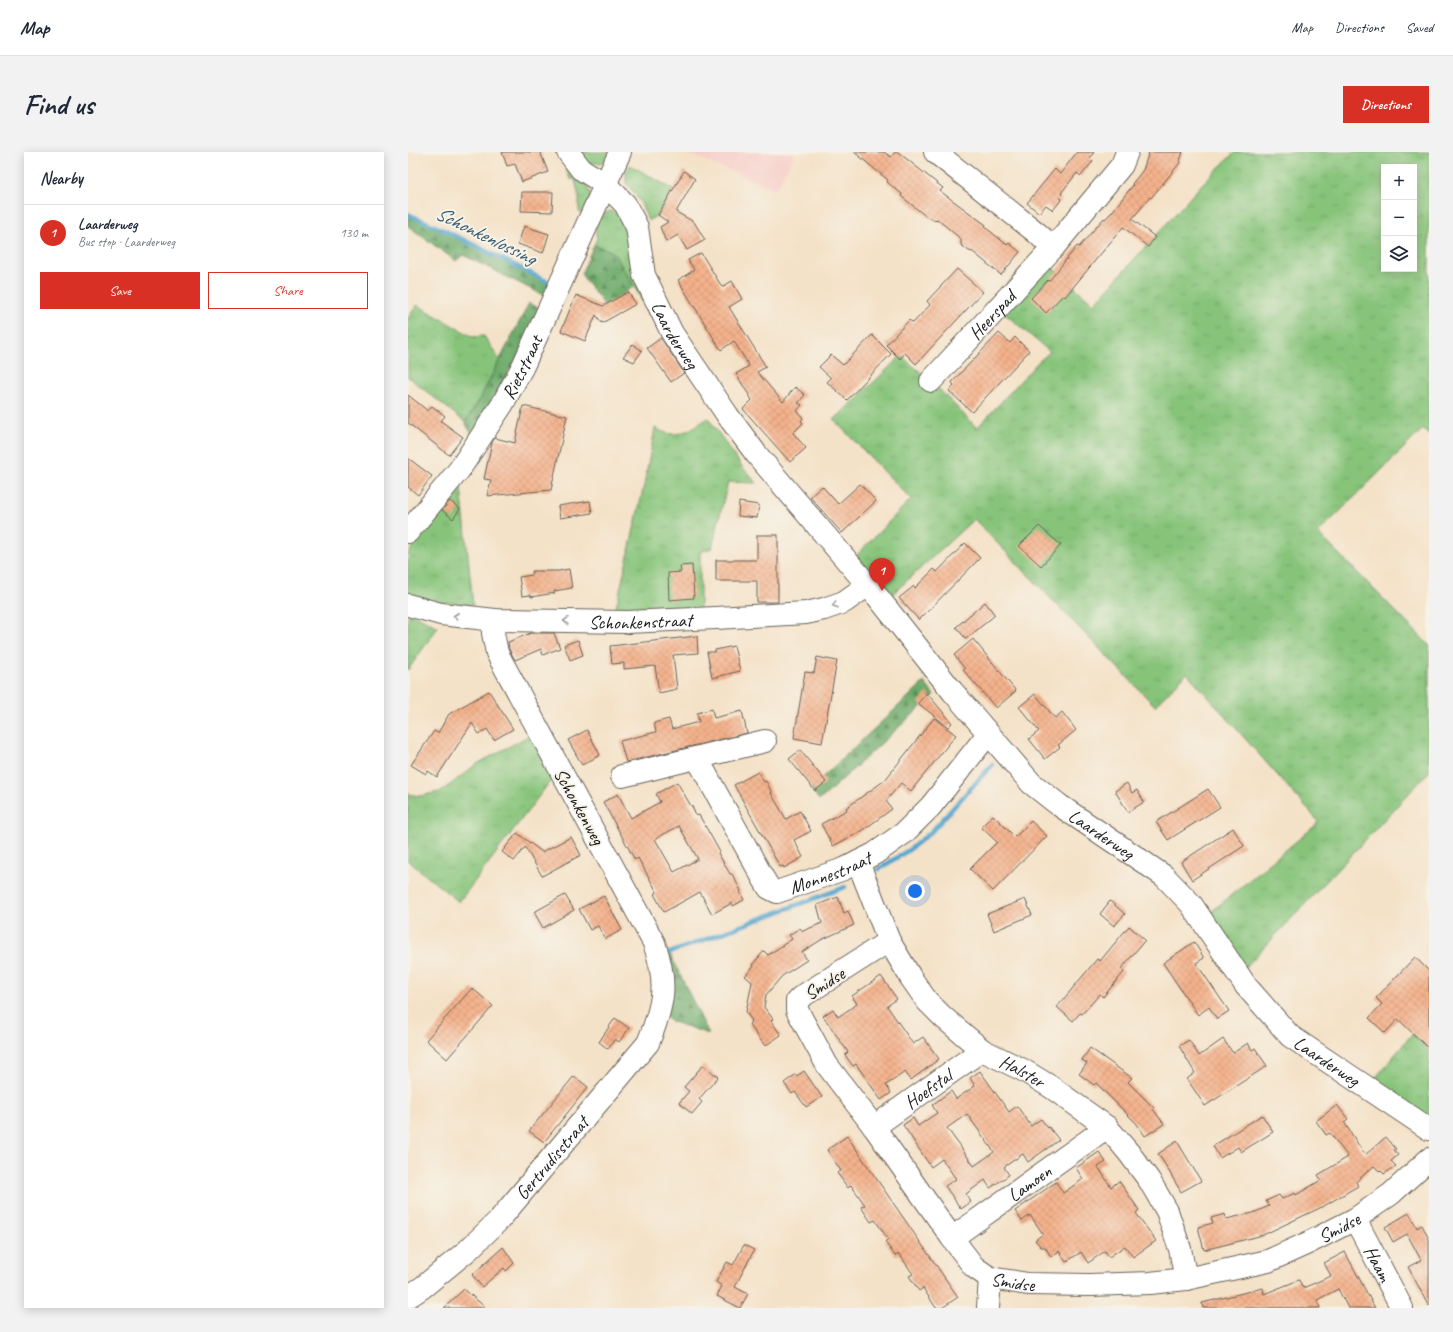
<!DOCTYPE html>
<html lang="en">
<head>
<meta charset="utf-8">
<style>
	body { margin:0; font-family:Caveat,sans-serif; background:#f2f2f3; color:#1f2937 }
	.controls { position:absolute; right:12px; top:12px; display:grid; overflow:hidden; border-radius:0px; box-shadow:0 2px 10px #0003 }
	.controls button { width:36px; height:36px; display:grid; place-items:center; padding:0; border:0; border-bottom:1px solid #e0e1e3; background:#fff; color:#1f2937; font:20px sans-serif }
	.you { position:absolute; left:507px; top:739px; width:14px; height:14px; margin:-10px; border:3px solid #fff; border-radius:50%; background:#1a73e8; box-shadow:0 0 0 6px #1a73e833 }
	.badge { display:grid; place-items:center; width:26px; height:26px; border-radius:50%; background:#d93025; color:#fff; font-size:13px; font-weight:700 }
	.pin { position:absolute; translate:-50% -33px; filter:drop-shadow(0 1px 2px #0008) }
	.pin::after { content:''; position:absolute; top:21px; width:14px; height:12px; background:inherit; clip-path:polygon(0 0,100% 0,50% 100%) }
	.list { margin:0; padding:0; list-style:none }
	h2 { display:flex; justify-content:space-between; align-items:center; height:52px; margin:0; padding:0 16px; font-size:17px }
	h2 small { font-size:13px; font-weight:400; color:#747a83 }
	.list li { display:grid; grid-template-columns:26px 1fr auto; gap:12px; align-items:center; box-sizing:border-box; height:56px; padding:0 16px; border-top:1px solid #e0e1e3 }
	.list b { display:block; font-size:15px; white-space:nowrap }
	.list p { margin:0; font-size:13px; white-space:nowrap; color:#747a83 }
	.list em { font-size:13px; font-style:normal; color:#747a83 }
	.actions { display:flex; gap:8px; padding:12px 16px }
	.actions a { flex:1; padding:9px 0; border:1px solid #d93025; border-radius:0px; text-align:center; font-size:14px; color:#d93025 }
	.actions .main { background:#d93025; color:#fff }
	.icon { flex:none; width:22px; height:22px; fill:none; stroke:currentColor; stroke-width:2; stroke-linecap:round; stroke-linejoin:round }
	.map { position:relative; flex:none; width:1021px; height:1156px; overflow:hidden; border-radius:0px }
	header { display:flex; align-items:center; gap:24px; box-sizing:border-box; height:56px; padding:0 20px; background:#fff; border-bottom:1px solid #e0e1e3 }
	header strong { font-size:19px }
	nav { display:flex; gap:22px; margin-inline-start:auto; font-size:14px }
	.intro { display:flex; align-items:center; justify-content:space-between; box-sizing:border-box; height:96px; padding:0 24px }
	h1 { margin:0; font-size:28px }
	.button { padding:10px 18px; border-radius:0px; background:#d93025; color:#fff; font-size:14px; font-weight:700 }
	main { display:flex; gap:24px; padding:0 24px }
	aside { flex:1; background:#fff; border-radius:0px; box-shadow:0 2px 10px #0003 }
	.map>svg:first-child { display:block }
	.built { fill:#f7d0cb }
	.grass { fill:url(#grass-tufts); stroke:#52704b; fill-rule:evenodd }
	.forest { fill:url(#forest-firs); stroke:#446343 }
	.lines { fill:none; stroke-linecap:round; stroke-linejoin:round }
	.stream { stroke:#54a6cf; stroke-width:4.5 }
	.building { fill:url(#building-cross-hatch); fill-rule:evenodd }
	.minor-casing { stroke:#686158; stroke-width:24 }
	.minor { stroke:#fff; stroke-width:22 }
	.oneway { stroke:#999 }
	.labels { text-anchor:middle; stroke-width:4; stroke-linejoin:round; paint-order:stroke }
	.street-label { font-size:19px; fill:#1c1c1c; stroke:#f7f3e8 }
	.water-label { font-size:20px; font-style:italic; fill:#355a6d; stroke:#f7f3e8 }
</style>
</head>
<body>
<header>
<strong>Map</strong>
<nav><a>Map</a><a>Directions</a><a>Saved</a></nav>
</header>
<div class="intro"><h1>Find us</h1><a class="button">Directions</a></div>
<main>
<aside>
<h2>Nearby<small></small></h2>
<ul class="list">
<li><span class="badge">1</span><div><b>Laarderweg</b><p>Bus stop · Laarderweg</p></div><em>130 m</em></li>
</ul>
<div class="actions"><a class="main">Save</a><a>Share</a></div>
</aside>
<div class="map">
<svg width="1021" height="1156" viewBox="0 0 1021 1156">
	<defs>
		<pattern id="grass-tufts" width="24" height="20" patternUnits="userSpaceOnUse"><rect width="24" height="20" fill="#87c47a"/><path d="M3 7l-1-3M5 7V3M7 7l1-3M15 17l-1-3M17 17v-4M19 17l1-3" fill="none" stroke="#74a869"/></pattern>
		<pattern id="forest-firs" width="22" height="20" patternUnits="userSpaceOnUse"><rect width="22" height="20" fill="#6daa6a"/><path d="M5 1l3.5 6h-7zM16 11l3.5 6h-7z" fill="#598a56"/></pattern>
		<pattern id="building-cross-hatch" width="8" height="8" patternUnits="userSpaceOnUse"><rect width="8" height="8" fill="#f4b28c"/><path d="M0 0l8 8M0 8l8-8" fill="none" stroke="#d19878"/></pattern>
	</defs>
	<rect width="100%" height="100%" fill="#f7f3e8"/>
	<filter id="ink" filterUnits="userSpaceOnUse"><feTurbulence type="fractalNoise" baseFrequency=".025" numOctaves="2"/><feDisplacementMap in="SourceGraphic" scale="8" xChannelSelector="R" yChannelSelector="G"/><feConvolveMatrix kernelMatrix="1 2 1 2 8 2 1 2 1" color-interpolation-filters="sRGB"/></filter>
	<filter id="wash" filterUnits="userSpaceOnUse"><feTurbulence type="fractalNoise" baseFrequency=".012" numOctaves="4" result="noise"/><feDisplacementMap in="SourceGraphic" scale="16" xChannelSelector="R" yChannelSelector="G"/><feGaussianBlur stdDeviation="0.9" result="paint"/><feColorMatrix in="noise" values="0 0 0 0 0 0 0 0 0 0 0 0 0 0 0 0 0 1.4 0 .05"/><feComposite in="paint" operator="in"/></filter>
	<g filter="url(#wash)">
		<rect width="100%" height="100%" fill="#f4e2c8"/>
		<!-- built -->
		<path class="built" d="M 275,0 L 388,0 L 368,37 Z"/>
		<!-- grass -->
		<path class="grass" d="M 171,0 L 206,0 L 200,11 L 179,11 Z
			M 827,0 L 1021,0 L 1021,282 L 1015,277 L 910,381 L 1021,493 L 1021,620 L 837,816 L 799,763 L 908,673 L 910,669 L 779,521 L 747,554 L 566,367 L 479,447 L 445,407 L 503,347 L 426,268 L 493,204 L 523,229 L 569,276 L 630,210 L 642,200 L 583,150 L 627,101 L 686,152 L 797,29 ZM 976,15 L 1006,15 L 1006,117 L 976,117 Z
			M 222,13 L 265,37 L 250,63 L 240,69 C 235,54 229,43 218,31 L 218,20 Z
			M 157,14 C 168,22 187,35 181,50 C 179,54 176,58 174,62 L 171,60 L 171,46 L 167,27 L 162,27 Z
			M 203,59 L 210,62 L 218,68 L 247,162 L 243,165 L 226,134 L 205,100 L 186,93 L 189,86 C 185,74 189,62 203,59 Z
			M 9,153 L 65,185 L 76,184 L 92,208 L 69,252 L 57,270 L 0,225 L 0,166 Z
			M 300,266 L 335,316 L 349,331 L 320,330 L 304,396 L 292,400 L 292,461 L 207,460 L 236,333 L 247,276 C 268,289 282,278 300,266 Z
			M 53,334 L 65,453 L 32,450 L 0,442 L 0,402 L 47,338 Z
			M 0,462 L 11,465 L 30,475 L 0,518 Z
			M 124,582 L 147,623 L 51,750 L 0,709 L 0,642 L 12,644 L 31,640 L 42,633 L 67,613 Z
			M 1004,882 L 1021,899 L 1021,967 L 965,929 Z"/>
		<!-- forest -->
		<path class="forest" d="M 0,62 L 40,80 L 145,133 L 139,145 L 55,103 L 48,109 L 0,74 Z
			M 186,93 L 205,100 L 226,134 L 197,154 L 173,122 Z
			M 121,151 L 133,157 L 112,200 L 64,283 L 57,270 L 69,252 Z
			M 516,530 L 526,543 L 413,647 L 410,647 L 403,636 Z
			M 253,794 L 261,800 L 301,882 L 262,869 L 257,864 Z"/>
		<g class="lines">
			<!-- stream -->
			<path class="stream" d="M 0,62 L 40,80 L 144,132
				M 471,717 L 502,697 L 523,680 L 584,613
				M 261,801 L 437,735"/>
		</g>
		<g id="blocks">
			<!-- building -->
			<path class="building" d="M 94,0 L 134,0 L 133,2 L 140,20 L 114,30 L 107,12 L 99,14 Z
				M 446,0 L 476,0 L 483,5 L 487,0 L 490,0 L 535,36 L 532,39 L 578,73 L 577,75 L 599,93 L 601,91 L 612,100 L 593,123 L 565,100 L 561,99 L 553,93 L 553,87 L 529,67 L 527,69 L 521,65 L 520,66 L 493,44 L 494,42 L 479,30 L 480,28 Z
				M 669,0 L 686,0 L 682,6 L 685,9 L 673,24 L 669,21 L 653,41 L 654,42 L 651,45 L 654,47 L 645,58 L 638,53 L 631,61 L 619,51 L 647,17 L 652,22 Z
				M 741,0 L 775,0 L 771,12 L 743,46 L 742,45 L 724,67 L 747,85 L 740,95 L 715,75 L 657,145 L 655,143 L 638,161 L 623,146 L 640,128 L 641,129 L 669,94 L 671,95 L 696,66 L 697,67 L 704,60 L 725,33 L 724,32 L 735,18 Z
				M 276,19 L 287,27 L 268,60 L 286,70 L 297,88 L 279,98 L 270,83 L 258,90 L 252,75 L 260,70 L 250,63 Z
				M 114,40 L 145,40 L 144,60 L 113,59 Z
				M 116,74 L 141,82 L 135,101 L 110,92 Z
				M 293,101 L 314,135 L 324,129 L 334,147 L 321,155 L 358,215 L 349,220 L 375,250 L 387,235 L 397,243 L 390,251 L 394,253 L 389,259 L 395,266 L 393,269 L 395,271 L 385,281 L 398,296 L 382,310 L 335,257 L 344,248 L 328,222 L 341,214 L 326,189 L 313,198 L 270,128 L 286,118 L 280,108 Z
				M 549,117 L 575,140 L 508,212 L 497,201 L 492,207 L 478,193 L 501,168 L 505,171 L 522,153 L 519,149 Z
				M 220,140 L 228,152 L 194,171 L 188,163 L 177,189 L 153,179 L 168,143 L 195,154 Z
				M 591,181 L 602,191 L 607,185 L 621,199 L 564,260 L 541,239 L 546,233 L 544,231 L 545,229 Z
				M 464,183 L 483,202 L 439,248 L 419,230 L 423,226 L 411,215 L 423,203 L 435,213 Z
				M 253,186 L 276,221 L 263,230 L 239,196 Z
				M 225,192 L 234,199 L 226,210 L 215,205 Z
				M 0,243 L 20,259 L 24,254 L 37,264 L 33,269 L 55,285 L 41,303 L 0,271 Z
				M 115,254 L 159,264 L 143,338 L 79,344 L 83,328 L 76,327 L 84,290 L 87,286 L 107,291 Z
				M 0,306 L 24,324 L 10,343 L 0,335 Z
				M 452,332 L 468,349 L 434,381 L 402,345 L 414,334 L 430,352 Z
				M 42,349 L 52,357 L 45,367 L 34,358 Z
				M 182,349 L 184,361 L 152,366 L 150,354 Z
				M 331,350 L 351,353 L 349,366 L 330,364 Z
				M 631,374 L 653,393 L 633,414 L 611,394 Z
				M 349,383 L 370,383 L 370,450 L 349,450 L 349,429 L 308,429 L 308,408 L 349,408 Z
				M 557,391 L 572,406 L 511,468 L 491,446 L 506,434 L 507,436 L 526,417 L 529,420 Z
				M 284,413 L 286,446 L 261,448 L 260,421 L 273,420 L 272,414 Z
				M 161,417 L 164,436 L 146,439 L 147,441 L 123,445 L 123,443 L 114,444 L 111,425 L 124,423 L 124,419 L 151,419 Z
				M 577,450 L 587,463 L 558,487 L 548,475 Z
				M 123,481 L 146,481 L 152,496 L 135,503 L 133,497 L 107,508 L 101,497 L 100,490 Z
				M 289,484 L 290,501 L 265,503 L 269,537 L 251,541 L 247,514 L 216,517 L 216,511 L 204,512 L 202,494 Z
				M 565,487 L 608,539 L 588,556 L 555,518 L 557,517 L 546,503 Z
				M 170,488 L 175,503 L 162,508 L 156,493 Z
				M 326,494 L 332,519 L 304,526 L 299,500 L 307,500 L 307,498 Z
				M 409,505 L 429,509 L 414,591 L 386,586 L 397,520 L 406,521 Z
				M 81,539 L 105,577 L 86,588 L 79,577 L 71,582 L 64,571 L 29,625 L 20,619 L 18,622 L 3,613 L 26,579 L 30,581 L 41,562 Z
				M 519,541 L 544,571 L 540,575 L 510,551 Z
				M 627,542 L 647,566 L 654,560 L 668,578 L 650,593 L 652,595 L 637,607 L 621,587 L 631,579 L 611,555 Z
				M 304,557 L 306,566 L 334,559 L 339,581 L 218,610 L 212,589 L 248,580 L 246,571 L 253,569 L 261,567 L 264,577 L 291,570 L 289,561 Z
				M 526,566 L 548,583 L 503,639 L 493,631 L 478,649 L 484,657 L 454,679 L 425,694 L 413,672 L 439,658 L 438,656 L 477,628 Z
				M 179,578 L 192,603 L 174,613 L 160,588 Z
				M 392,598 L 418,630 L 407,639 L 381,607 Z
				M 350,620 L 356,630 L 358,629 L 364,641 L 363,641 L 378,667 L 392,659 L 403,679 L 386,688 L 395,705 L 376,716 L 375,714 L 372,715 L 326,633 Z
				M 269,630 L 283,654 L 284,654 L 288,664 L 291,663 L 312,700 L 310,701 L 322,722 L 324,722 L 333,739 L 332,740 L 336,748 L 325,754 L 324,751 L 304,762 L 292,740 L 256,760 L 246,742 L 249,740 L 230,706 L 227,708 L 195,650 L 210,642 L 223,666 L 252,650 L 248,642 ZM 271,674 L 290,707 L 266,720 L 247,687 Z
				M 719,631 L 724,641 L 729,638 L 736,650 L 720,660 L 707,639 Z
				M 800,637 L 812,655 L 760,688 L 748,670 Z
				M 585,663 L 607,685 L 623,669 L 639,684 L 585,739 L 562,717 L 589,690 L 573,675 Z
				M 825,676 L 836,694 L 784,728 L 773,710 Z
				M 109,681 L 134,700 L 163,685 L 173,703 L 134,724 L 117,695 L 106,709 L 94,700 Z
				M 157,743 L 166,758 L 135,776 L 126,760 Z
				M 196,744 L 214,778 L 197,787 L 190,774 L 182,778 L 171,757 Z
				M 430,745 L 436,761 L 440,759 L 446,773 L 413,788 L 394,800 L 399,808 L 374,824 L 358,843 L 356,855 L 365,867 L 363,869 L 373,883 L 357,894 L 341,872 L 344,869 L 338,860 L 344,830 L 337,824 L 346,814 L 344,813 L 356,799 L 360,803 L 384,787 L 381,783 L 392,776 L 395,779 L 414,771 L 409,753 Z
				M 617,747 L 624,763 L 586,779 L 579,762 Z
				M 702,749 L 717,762 L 706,774 L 692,762 Z
				M 721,774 L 737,788 L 713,817 L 716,820 L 695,845 L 692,842 L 674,862 L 672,861 L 665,869 L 649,855 L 689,807 L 692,809 Z
				M 786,790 L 796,806 L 788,811 L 821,859 L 809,867 L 801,855 L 790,863 L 755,811 Z
				M 1007,805 L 1021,819 L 1021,897 L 990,867 L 977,881 L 961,866 L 974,852 L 968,846 Z
				M 473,824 L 489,847 L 479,854 L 505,892 L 515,885 L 531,907 L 503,928 L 497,920 L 487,927 L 478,933 L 483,941 L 473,948 L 448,912 L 445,914 L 437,903 L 440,900 L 415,864 L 425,857 L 430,865 L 449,852 L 444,844 Z
				M 64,836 L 85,854 L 39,907 L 18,888 Z
				M 207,866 L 221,876 L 211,890 L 207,887 L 200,897 L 191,890 Z
				M 815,887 L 825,901 L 840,891 L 844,898 L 847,896 L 859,914 L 797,954 L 779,927 L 787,921 L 771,894 L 781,888 L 791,904 Z
				M 682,896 L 724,926 L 720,930 L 746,956 L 745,957 L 756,972 L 737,984 L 729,972 L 688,931 L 686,933 L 671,922 L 679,911 L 674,908 Z
				M 295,913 L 310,925 L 291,947 L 294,950 L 284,962 L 271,951 L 281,939 L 276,935 Z
				M 396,919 L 414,945 L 398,955 L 387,940 L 384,942 L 376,931 L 388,922 L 389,924 Z
				M 572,919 L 601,960 L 609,954 L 623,974 L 633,967 L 640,976 L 641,975 L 651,988 L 620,1010 L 615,1002 L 596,1015 L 601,1023 L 582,1036 L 577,1028 L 558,1042 L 563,1050 L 553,1057 L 537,1034 L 548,1027 L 534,1007 L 523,1015 L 495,973 L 505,966 L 510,974 L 529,961 L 524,953 L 543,939 L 548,947 L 567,934 L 562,926 ZM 559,962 L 586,1000 L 566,1014 L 539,976 Z
				M 166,924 L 180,935 L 136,990 L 121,979 Z
				M 929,953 L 940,967 L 936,970 L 957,1003 L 978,985 L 988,997 L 986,998 L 990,1003 L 983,1009 L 988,1014 L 976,1022 L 972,1018 L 971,1019 L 966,1014 L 948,1030 L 950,1034 L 916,1054 L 855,1083 L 796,1098 L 790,1075 L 805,1071 L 803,1066 L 817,1062 L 818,1067 L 845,1061 L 861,1054 L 858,1049 L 871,1043 L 874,1047 L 887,1041 L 888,1043 L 913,1028 L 910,1023 L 940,1005 L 922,981 L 918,983 L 908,969 Z
				M 854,963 L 865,980 L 833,1000 L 830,995 L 812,1006 L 805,994 Z
				M 439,984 L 550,1145 L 534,1156 L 528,1156 L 515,1136 L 511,1139 L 501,1124 L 505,1122 L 491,1102 L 487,1104 L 477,1090 L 480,1087 L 467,1068 L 463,1070 L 453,1055 L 457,1053 L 443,1033 L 440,1036 L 429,1021 L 433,1019 L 419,998 Z
				M 769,989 L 793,1029 L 773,1040 L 758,1014 L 750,1002 Z
				M 691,1000 L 698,1010 L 690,1015 L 703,1035 L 711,1029 L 731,1058 L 728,1061 L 748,1089 L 725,1105 L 717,1094 L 701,1105 L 697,1099 L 680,1111 L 673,1100 L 658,1110 L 651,1099 L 643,1105 L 637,1095 L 633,1095 L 627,1088 L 635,1082 L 622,1063 L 614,1069 L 607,1059 L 648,1030 L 655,1041 L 675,1027 L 668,1016 Z
				M 1001,1061 L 1009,1076 L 1014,1073 L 1021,1087 L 1021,1154 L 1000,1115 L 1013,1108 L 999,1082 L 985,1090 L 977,1075 Z
				M 336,1093 L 346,1098 L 327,1135 L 340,1142 L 332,1156 L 309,1144 L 314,1134 L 308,1130 L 319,1110 L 325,1113 Z
				M 95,1095 L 106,1111 L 98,1119 L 96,1116 L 74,1135 L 64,1123 Z
				M 937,1100 L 967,1156 L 940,1156 L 930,1137 L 909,1148 L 912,1156 L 795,1156 L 794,1151 L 855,1136 L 856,1142 L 891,1128 L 895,1136 L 923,1124 L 916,1111 Z
				M 56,1137 L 78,1156 L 36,1156 Z"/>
		</g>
	</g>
	<g filter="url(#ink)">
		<use href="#blocks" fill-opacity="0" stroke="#686158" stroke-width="1"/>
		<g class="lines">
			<!-- minor casing -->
			<g class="minor-casing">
				<g id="minor">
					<path id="s1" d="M 160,0 L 173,17 L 197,32 L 217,52 L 229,75 L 236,123 L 264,181 L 320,264 L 349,303 L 469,444 L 545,540 L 623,631 L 651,653 L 756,724 L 783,752 L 838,834 L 882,884 L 1021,977"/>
					<path d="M 527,0 L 629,81 L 645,96 L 714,13 L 719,0"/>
					<path id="s2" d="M 523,229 L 645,96"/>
					<path id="s3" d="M 0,380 L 51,318 L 94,253 L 115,214 L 212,0"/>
					<path id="s4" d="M 0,453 L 33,462 L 87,468 L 219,470 L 308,466 L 398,461 L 416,457 L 436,450 L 460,433"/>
					<path id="s5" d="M 289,606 L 355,726 L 361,736 L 369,740 L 436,717 L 466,702 L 496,681 L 523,654 L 580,582"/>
					<path d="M 214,624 L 357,589"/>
					<path id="s6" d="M 450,710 L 481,789 L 503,826 L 519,849 L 535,865 L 574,898 L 615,918 L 643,935 L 699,975 L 721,1001 L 741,1028 L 759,1059 L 772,1097 L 778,1127"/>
					<path id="s7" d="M 481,789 L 393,845 L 389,849 L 389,858 L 419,913 L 466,975 L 544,1086 L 566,1115 L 582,1126 L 620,1132 L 681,1133 L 742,1131 L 778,1127 L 860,1109 L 900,1091 L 947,1067 L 983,1042 L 1021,1007"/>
					<path id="s8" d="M 466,975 L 574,898"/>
					<path id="s9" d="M 947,1067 L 994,1156"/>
					<path id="s10" d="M 544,1086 L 699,975"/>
					<path id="s11" d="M 0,1145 L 15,1135 L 60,1098 L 91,1068 L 240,891 C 256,852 260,831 246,791 L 89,501 L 85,481 L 87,468"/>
					<path d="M 580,1156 L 582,1126"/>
				</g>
			</g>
			<!-- minor -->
			<use href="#minor" class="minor"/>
		</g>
		<!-- one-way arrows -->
		<defs><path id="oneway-chevron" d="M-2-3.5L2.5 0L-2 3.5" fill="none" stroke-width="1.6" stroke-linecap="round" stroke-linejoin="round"/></defs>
		<g class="oneway">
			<use href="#oneway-chevron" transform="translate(427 453) rotate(161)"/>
			<use href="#oneway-chevron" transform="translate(48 464) rotate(-174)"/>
			<use href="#oneway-chevron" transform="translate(158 469) rotate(-179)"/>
		</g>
	</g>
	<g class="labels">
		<!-- street labels -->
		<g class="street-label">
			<text dy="7" stroke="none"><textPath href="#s2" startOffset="90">Heerspad</textPath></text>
			<text dy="7" stroke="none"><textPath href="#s1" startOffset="220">Laarderweg</textPath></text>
			<text dy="7" stroke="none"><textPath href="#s3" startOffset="201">Rietstraat</textPath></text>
			<text dy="7" stroke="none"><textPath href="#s4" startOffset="234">Schonkenstraat</textPath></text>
			<text transform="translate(172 654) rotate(61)" y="7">Schonkenweg</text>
			<text dy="7" stroke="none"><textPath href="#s1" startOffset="880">Laarderweg</textPath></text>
			<text dy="7" stroke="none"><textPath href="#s5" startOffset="214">Monnestraat</textPath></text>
			<text transform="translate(416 831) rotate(-33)" y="7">Smidse</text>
			<text dy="7" stroke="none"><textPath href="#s1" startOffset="1204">Laarderweg</textPath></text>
			<text dy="7" stroke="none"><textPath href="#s6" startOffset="275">Halster</textPath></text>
			<text dy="7" stroke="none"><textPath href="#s8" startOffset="66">Hoefstal</textPath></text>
			<text dy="7" stroke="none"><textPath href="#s11" startOffset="201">Gertrudisstraat</textPath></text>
			<text dy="7" stroke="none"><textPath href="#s10" startOffset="95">Lamoen</textPath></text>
			<text dy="7" stroke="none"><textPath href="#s7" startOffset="810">Smidse</textPath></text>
			<text dy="7" stroke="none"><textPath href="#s9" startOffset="50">Haam</textPath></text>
			<text dy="7" stroke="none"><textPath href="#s7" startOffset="474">Smidse</textPath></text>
		</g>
		<!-- water labels -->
		<g class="water-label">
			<text transform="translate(78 83) rotate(26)" y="7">Schonkenlossing</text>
		</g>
	</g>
</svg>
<div class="controls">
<button>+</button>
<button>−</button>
<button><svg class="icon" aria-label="layers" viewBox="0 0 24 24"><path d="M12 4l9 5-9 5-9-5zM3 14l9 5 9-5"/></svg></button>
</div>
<div class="you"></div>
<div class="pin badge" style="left:474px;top:439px">1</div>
</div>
</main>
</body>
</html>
